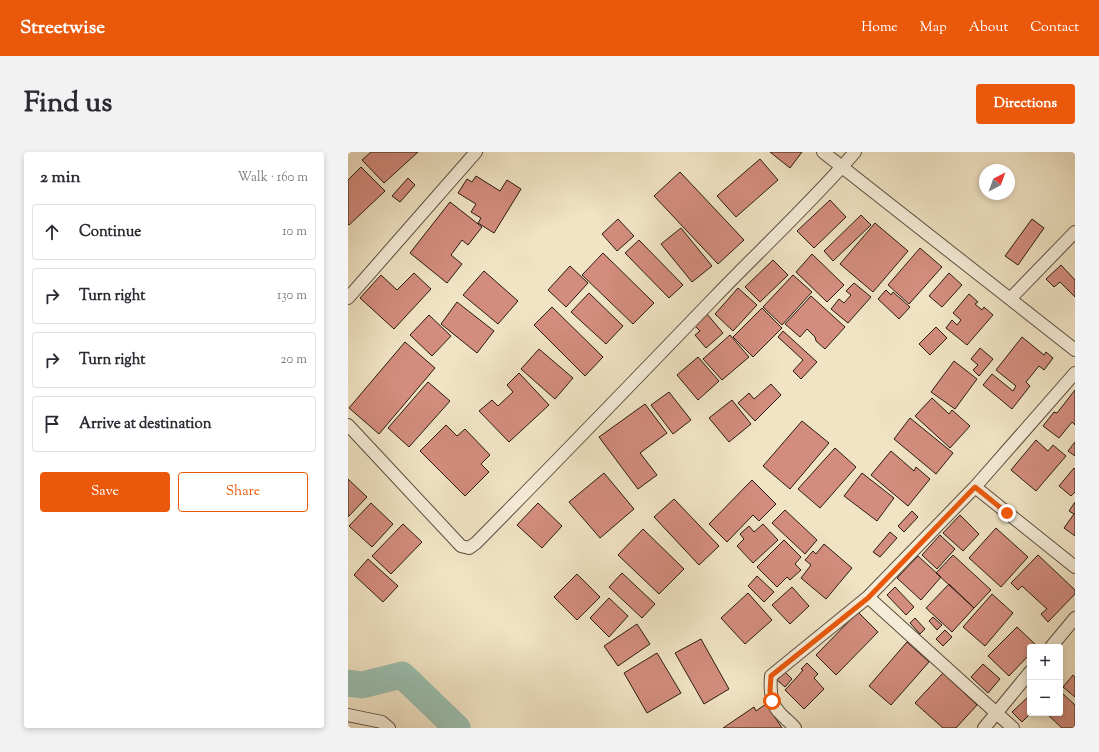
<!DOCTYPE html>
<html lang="en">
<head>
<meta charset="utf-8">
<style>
	body { margin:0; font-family:"Sorts Mill Goudy",serif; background:#f2f2f3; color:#2b2b33 }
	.controls { position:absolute; right:12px; bottom:12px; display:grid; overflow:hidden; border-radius:4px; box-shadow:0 2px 6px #0003 }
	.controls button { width:36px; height:36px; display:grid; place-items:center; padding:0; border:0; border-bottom:1px solid #e1e1e2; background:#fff; color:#2b2b33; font:20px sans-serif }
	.compass { position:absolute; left:631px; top:12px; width:36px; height:36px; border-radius:50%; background:#fff; box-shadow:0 2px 6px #0003; rotate:41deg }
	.stop { position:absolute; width:12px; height:12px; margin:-9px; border:3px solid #ea580c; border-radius:50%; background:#fff }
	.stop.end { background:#ea580c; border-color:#fff; box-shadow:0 1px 4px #0008 }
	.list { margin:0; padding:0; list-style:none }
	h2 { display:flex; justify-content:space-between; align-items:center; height:52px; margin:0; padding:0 16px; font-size:17px }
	h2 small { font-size:13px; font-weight:400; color:#7c7c81 }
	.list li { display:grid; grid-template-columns:26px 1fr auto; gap:12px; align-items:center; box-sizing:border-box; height:56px; margin:0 8px 8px; padding:0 8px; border:1px solid #e1e1e2; border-radius:4px }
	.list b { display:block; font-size:15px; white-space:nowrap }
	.list em { font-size:13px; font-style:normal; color:#7c7c81 }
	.actions { display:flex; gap:8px; padding:12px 16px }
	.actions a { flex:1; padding:9px 0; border:1px solid #ea580c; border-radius:4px; text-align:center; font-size:14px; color:#ea580c }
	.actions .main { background:#ea580c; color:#fff }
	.icon { flex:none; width:22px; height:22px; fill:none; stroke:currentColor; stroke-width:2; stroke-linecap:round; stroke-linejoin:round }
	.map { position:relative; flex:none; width:727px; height:576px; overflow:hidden; border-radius:4px }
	header { display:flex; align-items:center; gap:24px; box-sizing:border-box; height:56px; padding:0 20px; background:#ea580c; color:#fff }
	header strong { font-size:19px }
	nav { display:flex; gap:22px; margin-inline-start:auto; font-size:14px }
	.intro { display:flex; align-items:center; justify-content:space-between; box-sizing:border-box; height:96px; padding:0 24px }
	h1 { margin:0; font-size:28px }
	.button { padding:10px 18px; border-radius:4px; background:#ea580c; color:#fff; font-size:14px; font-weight:700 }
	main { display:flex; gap:24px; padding:0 24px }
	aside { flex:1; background:#fff; border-radius:4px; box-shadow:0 2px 6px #0003 }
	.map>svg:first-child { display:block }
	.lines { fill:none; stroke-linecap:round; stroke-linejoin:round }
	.river { stroke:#9bbfaf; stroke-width:27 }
	.building { fill:#d38d7e; stroke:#291b12 }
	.minor-casing { stroke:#5b4d3f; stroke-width:14 }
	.minor { stroke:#f6edd9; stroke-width:12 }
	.route { stroke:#ea580c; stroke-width:5 }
</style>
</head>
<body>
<header>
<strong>Streetwise</strong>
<nav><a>Home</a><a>Map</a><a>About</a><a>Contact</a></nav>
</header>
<div class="intro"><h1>Find us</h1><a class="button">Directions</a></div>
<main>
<aside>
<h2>2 min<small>Walk · 160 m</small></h2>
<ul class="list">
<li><svg class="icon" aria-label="ahead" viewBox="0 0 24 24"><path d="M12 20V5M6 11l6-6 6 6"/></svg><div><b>Continue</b></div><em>10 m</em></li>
<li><svg class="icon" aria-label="right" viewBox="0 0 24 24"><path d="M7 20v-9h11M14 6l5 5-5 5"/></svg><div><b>Turn right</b></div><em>130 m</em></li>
<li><svg class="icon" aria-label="right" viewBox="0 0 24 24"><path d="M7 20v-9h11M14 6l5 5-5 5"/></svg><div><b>Turn right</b></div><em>20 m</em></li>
<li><svg class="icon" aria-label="arrive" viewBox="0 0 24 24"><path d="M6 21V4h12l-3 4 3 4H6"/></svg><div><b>Arrive at destination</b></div></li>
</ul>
<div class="actions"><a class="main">Save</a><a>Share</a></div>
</aside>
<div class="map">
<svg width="727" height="576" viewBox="0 0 727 576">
	<rect width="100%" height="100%" fill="#f1e4c5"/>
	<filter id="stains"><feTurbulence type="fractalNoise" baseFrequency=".005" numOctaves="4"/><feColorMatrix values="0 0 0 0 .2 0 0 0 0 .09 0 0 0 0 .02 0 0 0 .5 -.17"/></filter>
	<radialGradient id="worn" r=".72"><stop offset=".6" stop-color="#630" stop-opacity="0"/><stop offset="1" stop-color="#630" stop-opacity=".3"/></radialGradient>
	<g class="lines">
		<!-- river -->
		<path class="river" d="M 0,531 L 14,533 L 54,523 L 109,576"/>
	</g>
	<!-- building -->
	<path class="building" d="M 23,0 L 70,0 L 36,31 L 14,8 Z
		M 422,0 L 454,0 L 442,16 Z
		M 412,7 L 430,28 L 388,65 L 369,44 Z
		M 13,15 L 37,39 L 1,73 L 0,72 L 0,28 Z
		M 332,20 L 396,88 L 370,112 L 306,44 Z
		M 128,24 L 152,39 L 159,28 L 173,37 L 146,81 L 130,71 L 133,66 L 123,60 L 128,52 L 110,41 L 119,27 L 124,30 Z
		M 60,26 L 67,33 L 52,50 L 44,44 Z
		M 482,48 L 498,65 L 466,96 L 449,79 Z
		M 102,50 L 134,75 L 120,93 L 114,88 L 103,103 L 114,112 L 99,131 L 62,101 Z
		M 513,63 L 523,73 L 485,109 L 476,99 Z
		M 270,67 L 286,84 L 269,99 L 254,82 Z
		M 684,67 L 696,76 L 670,113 L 657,104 Z
		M 527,71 L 560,99 L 525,140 L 492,112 Z
		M 333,76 L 364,114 L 344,130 L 313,92 Z
		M 291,88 L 335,133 L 321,146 L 277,101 Z
		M 572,96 L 594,115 L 561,152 L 540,133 Z
		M 255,101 L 306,151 L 285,172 L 234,123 Z
		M 464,102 L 496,133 L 479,150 L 448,120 Z
		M 425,108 L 440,123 L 412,150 L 397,135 Z
		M 713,113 L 727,128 L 727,145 L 712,130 L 706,135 L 698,127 Z
		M 222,114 L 240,131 L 218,155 L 200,138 Z
		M 136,119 L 170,149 L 150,172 L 115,143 Z
		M 66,121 L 83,137 L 46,177 L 12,146 L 33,123 L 49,138 Z
		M 601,121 L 614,133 L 594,155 L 581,144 Z
		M 445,123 L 464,140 L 434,173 L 415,155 Z
		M 506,131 L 523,145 L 500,171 L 483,157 L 491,147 L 496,151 L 503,143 L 498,139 Z
		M 390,136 L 409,153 L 385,179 L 367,162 Z
		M 538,138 L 543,143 L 545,140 L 562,155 L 551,167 L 530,147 Z
		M 241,141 L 275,174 L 258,192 L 223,160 Z
		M 621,142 L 630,150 L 627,152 L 634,158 L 636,155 L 645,163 L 619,193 L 598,176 L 604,168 L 609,173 L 613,168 L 605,161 Z
		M 463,144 L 497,175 L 477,197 L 468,189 L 467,185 L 459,177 L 452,185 L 437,172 Z
		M 109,150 L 146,179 L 129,201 L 93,172 Z
		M 204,155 L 255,205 L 237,224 L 186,173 Z
		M 414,156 L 434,176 L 405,205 L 385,185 Z
		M 359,162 L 375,181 L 358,196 L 347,183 L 352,179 L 346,173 Z
		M 81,163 L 103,184 L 84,204 L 62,183 Z
		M 588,175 L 599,186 L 582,203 L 571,192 Z
		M 435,179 L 469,210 L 453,227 L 445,219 L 455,208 L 430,185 Z
		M 382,183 L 401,205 L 374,228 L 355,207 Z
		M 674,185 L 696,203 L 698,200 L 705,206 L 696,218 L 691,214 L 678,230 L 682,234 L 664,257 L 635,233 L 644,222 L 665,239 L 668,234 L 648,218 Z
		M 57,190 L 87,216 L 31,282 L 1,256 Z
		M 632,196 L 645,207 L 631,224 L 625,218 L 630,213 L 623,207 Z
		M 191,197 L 225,226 L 207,247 L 173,217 Z
		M 350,205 L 371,229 L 350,248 L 329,223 Z
		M 606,209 L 629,227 L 607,257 L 583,240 Z
		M 171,221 L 201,253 L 161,290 L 131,259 L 144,248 L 150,254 L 165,240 L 159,233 Z
		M 80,230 L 102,249 L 61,295 L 40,276 Z
		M 423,232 L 433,243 L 407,269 L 390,251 L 401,241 L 406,247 Z
		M 727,238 L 727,273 L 724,270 L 711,286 L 695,274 L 706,260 L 709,261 Z
		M 321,240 L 343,268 L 325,282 L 303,253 Z
		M 584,246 L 601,262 L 604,258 L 622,274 L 602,296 L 567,264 Z
		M 384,248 L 403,272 L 381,290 L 361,266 Z
		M 297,252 L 319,281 L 292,301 L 309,323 L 290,337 L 251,285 Z
		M 562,266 L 605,301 L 588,322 L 546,287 Z
		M 454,269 L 481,291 L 442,337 L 415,314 Z
		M 98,273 L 109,284 L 117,277 L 142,303 L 133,312 L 141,320 L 117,344 L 72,299 Z
		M 688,288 L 700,299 L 705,293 L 718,304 L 688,339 L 663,318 Z
		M 727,290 L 727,304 L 720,299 Z
		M 487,296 L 508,315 L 472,356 L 450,337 Z
		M 543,299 L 566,319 L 568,315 L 582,327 L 560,354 L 523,323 Z
		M 726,316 L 727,317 L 727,340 L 723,344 L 711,334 Z
		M 256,321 L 286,357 L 252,386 L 221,350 Z
		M 514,321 L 546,346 L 529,369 L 496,344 Z
		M 0,327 L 19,345 L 0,365 Z
		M 404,328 L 428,352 L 411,369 L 405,363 L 379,390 L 361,372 Z
		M 326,347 L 371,394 L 351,413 L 306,365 Z
		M 727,350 L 727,384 L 716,376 L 726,362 L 721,359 Z
		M 23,351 L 45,372 L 24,395 L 1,374 Z
		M 190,351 L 214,374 L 194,396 L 169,373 Z
		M 437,358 L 469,388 L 457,402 L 424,371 Z
		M 564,359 L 570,365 L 556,380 L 550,374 Z
		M 612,363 L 631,382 L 615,399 L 595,381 Z
		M 55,372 L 74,390 L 43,422 L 24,404 Z
		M 415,372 L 430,388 L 405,411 L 389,394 L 396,387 L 392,382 L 401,374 L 406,380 Z
		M 648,376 L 680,405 L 653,435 L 621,406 Z
		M 295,377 L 336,417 L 311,442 L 270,403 Z
		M 542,380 L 549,386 L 532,405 L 525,400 Z
		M 592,383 L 607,397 L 589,417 L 574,403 Z
		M 436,388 L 453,405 L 447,412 L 453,418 L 442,428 L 439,425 L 429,435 L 409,415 Z
		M 476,392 L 504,416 L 478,447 L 453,426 L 463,413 L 457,408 L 465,399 L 468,402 Z
		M 605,403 L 643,438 L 626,456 L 588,421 Z
		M 690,403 L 727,438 L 727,442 L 700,470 L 693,462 L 699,457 L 674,434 L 670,438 L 663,431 Z
		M 570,404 L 593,425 L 573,448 L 549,426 Z
		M 20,407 L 50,434 L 35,450 L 6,423 Z
		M 274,421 L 307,452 L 294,466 L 261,435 Z
		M 229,422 L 252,445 L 229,468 L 206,445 Z
		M 409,424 L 426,440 L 416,450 L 400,434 Z
		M 601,432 L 626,456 L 604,480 L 578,456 Z
		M 444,435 L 461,454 L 442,472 L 424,453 Z
		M 547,435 L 566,455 L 558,463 L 539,443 Z
		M 400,441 L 424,468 L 397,492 L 373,466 Z
		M 644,442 L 665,461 L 637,494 L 615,475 Z
		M 261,446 L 280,464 L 261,485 L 242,466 Z
		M 510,460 L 530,480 L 488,523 L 468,503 Z
		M 585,465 L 594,473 L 589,478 L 581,469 Z
		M 567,466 L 577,477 L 572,482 L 562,471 Z
		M 289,472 L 302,492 L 270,514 L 256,494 Z
		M 669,475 L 689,494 L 682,495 L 682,502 L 661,524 L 640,504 Z
		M 597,478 L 604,485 L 595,494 L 588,487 Z
		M 353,487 L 381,537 L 356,552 L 327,501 Z
		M 559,490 L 581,510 L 543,553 L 521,534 Z
		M 309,501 L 333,541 L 299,561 L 276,521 Z
		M 459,511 L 470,522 L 466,526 L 476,537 L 456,557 L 437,538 L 449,525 L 455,518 L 453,517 Z
		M 635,512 L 652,527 L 640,541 L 623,525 Z
		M 437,520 L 444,527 L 437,535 L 429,528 Z
		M 595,521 L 629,553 L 608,576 L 595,576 L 567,551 Z
		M 725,523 L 727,525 L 727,545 L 715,535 Z
		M 715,542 L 727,553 L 727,576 L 714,576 L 698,561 L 712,561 L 712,546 Z
		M 680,545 L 682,547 L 682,561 L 683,561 L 674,570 L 664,560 Z
		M 418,552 L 434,576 L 375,576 L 406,555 L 408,559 Z"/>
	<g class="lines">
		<!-- minor casing -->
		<g class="minor-casing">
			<path id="minor" d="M 475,0 L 727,198
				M 0,146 L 128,0
				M 662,147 L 727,80
				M 0,273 L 113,394 L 121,396 L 128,391 C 208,310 287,228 366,146 C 413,97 463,51 507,0
				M 627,335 L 727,415
				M 520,445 L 665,576
				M 703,495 L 727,466
				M 0,563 L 34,570 L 41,576
				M 447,576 C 442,570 436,566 431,560 C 422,551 422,536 423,524 L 520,445 L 627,335 L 727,221
				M 636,576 L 682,520"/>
		</g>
		<!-- minor -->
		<use href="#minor" class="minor"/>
	</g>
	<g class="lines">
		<!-- route -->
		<path class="route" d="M 424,549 L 422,539 L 423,524 L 520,446 L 627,335 L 659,361"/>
	</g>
	<rect width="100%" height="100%" filter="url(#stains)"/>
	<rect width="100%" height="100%" fill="url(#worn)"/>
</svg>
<div class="controls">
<button>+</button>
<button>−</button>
</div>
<svg class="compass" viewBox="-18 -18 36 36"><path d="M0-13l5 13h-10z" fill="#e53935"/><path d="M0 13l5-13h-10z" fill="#7c7c81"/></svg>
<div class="stop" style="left:424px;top:549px"></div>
<div class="stop end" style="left:659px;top:361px"></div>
</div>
</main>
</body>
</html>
